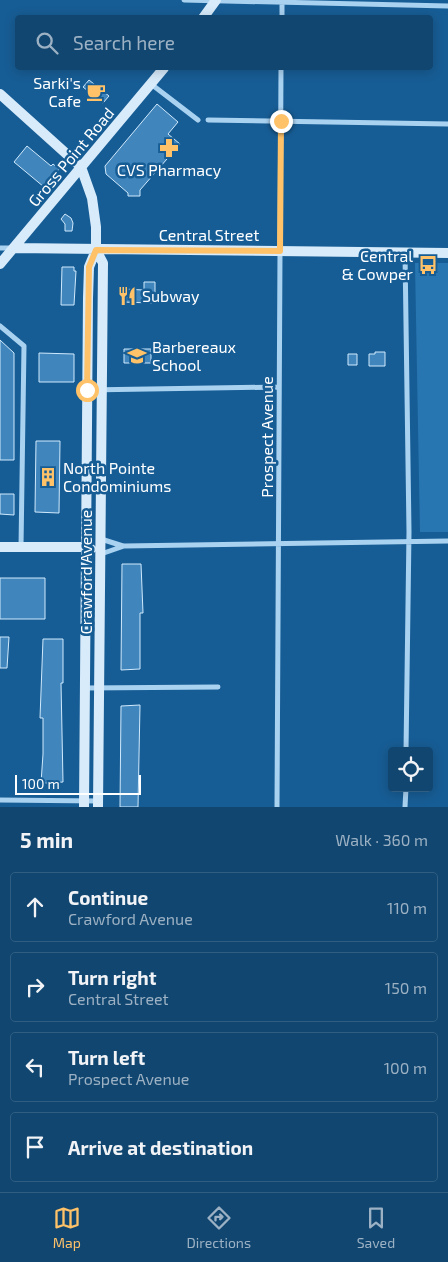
<!DOCTYPE html>
<html lang="en">
<head>
<meta charset="utf-8">
<style>
	body { margin:0; font-family:"Exo 2",sans-serif; background:#1e5078; color:#f1f3f6 }
	.controls { position:absolute; right:15px; bottom:15px; display:grid; overflow:hidden; border-radius:5px; box-shadow:0 2px 12px #0003 }
	.controls button { width:45px; height:45px; display:grid; place-items:center; padding:0; border:0; border-bottom:1px solid #305e83; background:#114670; color:#f1f3f6; font:25px sans-serif }
	.scale { position:absolute; left:15px; bottom:12px; width:126px; box-sizing:border-box; padding-left:5px; border:2px solid #fff; border-top:0; font-size:14px; line-height:18px; white-space:nowrap; color:#fff; -webkit-text-stroke:4px #175d95; paint-order:stroke }
	.stop { position:absolute; width:15px; height:15px; margin:-11px; border:4px solid #ffc269; border-radius:50%; background:#fff }
	.stop.end { background:#ffc269; border-color:#fff; box-shadow:0 1px 5px #0008 }
	.list { margin:0; padding:0; list-style:none }
	h2 { display:flex; justify-content:space-between; align-items:center; height:65px; margin:0; padding:0 20px; font-size:21px }
	h2 small { font-size:16px; font-weight:400; color:#9cb1c3 }
	.list li { display:grid; grid-template-columns:32px 1fr auto; gap:15px; align-items:center; box-sizing:border-box; height:70px; margin:0 10px 10px; padding:0 10px; border:1px solid #305e83; border-radius:5px }
	.list b { display:block; font-size:19px; white-space:nowrap }
	.list p { margin:0; font-size:16px; white-space:nowrap; color:#9cb1c3 }
	.list em { font-size:16px; font-style:normal; color:#9cb1c3 }
	.icon { flex:none; width:28px; height:28px; fill:none; stroke:currentColor; stroke-width:2; stroke-linecap:round; stroke-linejoin:round }
	.map { position:relative; flex:none; width:448px; height:807px; overflow:hidden }
	.search { position:absolute; background:#114670; box-shadow:0 2px 12px #0003; left:15px; right:15px; top:15px; height:55px; display:flex; align-items:center; gap:12px; box-sizing:border-box; padding:0 18px; border-radius:5px; color:#9cb1c3; font-size:19px }
	.sheet { height:385px; background:#114670 }
	nav { display:flex; justify-content:space-around; align-items:center; box-sizing:border-box; height:70px; border-top:1px solid #305e83; background:#114670; font-size:14px; color:#9cb1c3 }
	nav a { display:grid; justify-items:center; gap:2px }
	nav .on { color:#ffc269 }
	.map>svg:first-child { display:block }
	.green { fill:#2776b2 }
	.building { fill:#4086bd; stroke:#d0e9fc }
	.lines { fill:none; stroke-linecap:round; stroke-linejoin:round }
	.street { stroke:#a9d2f1; stroke-width:5 }
	.secondary { stroke:#d7ebfb; stroke-width:10 }
	.route { stroke:#ffc269; stroke-width:6 }
	.labels { text-anchor:middle; stroke-width:5; stroke-linejoin:round; paint-order:stroke }
	.poi-label { font-size:16px; fill:#fff; stroke:#175d95; text-anchor:start }
	.street-label { font-size:16px; fill:#fff; stroke:#175d95 }
</style>
</head>
<body>
<div class="map">
<svg width="448" height="807" viewBox="0 0 448 807">
	<rect width="100%" height="100%" fill="#175d95"/>
	<!-- green -->
	<path class="green" d="M 415,263 L 448,263 L 448,532 L 420,532 Z"/>
	<!-- building -->
	<path class="building" d="M 89,80 L 109,96 L 103,103 L 83,87 Z
		M 157,104 L 178,122 L 168,134 L 180,144 L 140,190 L 140,196 L 128,196 L 128,193 L 106,174 L 105,166 Z
		M 27,146 L 51,166 L 53,164 L 59,169 L 44,187 L 14,162 Z
		M 65,214 L 71,218 L 73,223 L 72,231 L 65,231 L 65,224 L 61,219 Z
		M 62,267 L 74,267 L 74,271 L 76,271 L 74,305 L 61,305 Z
		M 144,282 L 155,282 L 155,298 L 152,303 L 122,302 L 122,289 L 144,290 Z
		M 0,340 L 14,353 L 14,460 L 0,460 Z
		M 124,349 L 151,349 L 151,363 L 124,363 Z
		M 375,352 L 385,352 L 385,366 L 369,366 L 369,354 L 375,354 Z
		M 39,353 L 74,354 L 74,382 L 39,382 Z
		M 348,354 L 357,354 L 357,365 L 348,365 Z
		M 36,441 L 60,441 L 59,513 L 35,512 Z
		M 0,494 L 14,494 L 14,515 L 0,514 Z
		M 122,564 L 141,564 L 143,613 L 140,613 L 140,669 L 121,670 Z
		M 0,578 L 45,578 L 45,619 L 0,619 Z
		M 0,637 L 9,637 L 7,668 L 0,668 Z
		M 43,639 L 63,639 L 63,683 L 61,683 L 63,782 L 52,783 L 41,783 L 43,754 L 43,718 L 40,718 Z
		M 140,705 L 138,807 L 120,807 L 121,706 Z"/>
	<g class="lines">
		<!-- street -->
		<path class="street" d="M 184,0 L 448,6
			M 282,18 L 282,3
			M 151,84 L 198,120
			M 208,120 L 448,124
			M 0,248 L 12,248
			M 405,253 L 409,532 L 406,751
			M 0,326 L 24,346 L 21,547
			M 87,390 L 279,387
			M 101,539 L 123,546
			M 101,554 L 124,546 L 448,541
			M 85,688 L 218,687
			M 0,800 L 99,801
			M 277,807 L 281,68
			M 405,807 L 406,788"/>
		<!-- secondary -->
		<path class="secondary" d="M 203,18 L 216,0
			M 0,94 L 81,167 L 92,198 L 96,227 L 96,250 L 89,267 L 88,298 L 84,807
			M 14,248 L 448,253
			M 96,250 L 103,263 L 98,807
			M 0,264 L 164,68
			M 0,547 L 87,547 L 91,549"/>
	</g>
	<g class="lines">
		<!-- route -->
		<path class="route" d="M 87,390 L 89,267 L 96,250 L 280,251 L 281,121"/>
	</g>
	<!-- icons -->
	<defs>
		<g id="cafe-bare" transform="scale(1.5)"><path d="M-5.5-4.5H6V0H3Q3 3.5 0 3.5H-2.5Q-5.5 3.5-5.5 0ZM3-3.2v2h1.7v-2ZM-6 4.5H4V6H-6Z" fill="#ffc269" stroke="#175d95" stroke-width="2.5" paint-order="stroke"/></g>
		<g id="pharmacy-bare" transform="scale(1.5)"><path d="M-2-6h4v4h4v4h-4v4h-4v-4h-4v-4h4Z" fill="#ffc269" stroke="#175d95" stroke-width="2.5" paint-order="stroke"/></g>
		<g id="bus-bare" transform="scale(1.5)"><path d="M-5-6H5V4H4V6H2V4H-2V6H-4V4H-5ZM-3.5-4V0h7V-4ZM-3.5 1.2v1.5H-2V1.2ZM2 1.2v1.5H3.5V1.2Z" fill="#ffc269" stroke="#175d95" stroke-width="2.5" paint-order="stroke"/></g>
		<g id="restaurant-bare" transform="scale(1.5)"><path d="M-5-6h1v4h1v-4h1v4h1v-4h1v5L-1.5 .5V6h-2V.5L-5-1ZM5-6V6H3V1.5H1.5Q1.5-4 5-6Z" fill="#ffc269" stroke="#175d95" stroke-width="2.5" paint-order="stroke"/></g>
		<g id="school-bare" transform="scale(1.5)"><path d="M0-5L7-2L0 1L-7-2ZM-4 1L0 2.5L4 1V4Q0 6-4 4Z" fill="#ffc269" stroke="#175d95" stroke-width="2.5" paint-order="stroke"/></g>
		<g id="building-bare" transform="scale(1.5)"><path d="M-4-6H4V6H1V3H-1V6H-4ZM-2.5-4.3h1.7v1.8h-1.7ZM.8-4.3h1.7v1.8H.8ZM-2.5-1h1.7V.8h-1.7ZM.8-1h1.7V.8H.8Z" fill="#ffc269" stroke="#175d95" stroke-width="2.5" paint-order="stroke"/></g>
	</defs>
	<g fill-rule="evenodd">
		<use href="#cafe-bare" x="96" y="92"/>
		<use href="#pharmacy-bare" x="169" y="148"/>
		<use href="#bus-bare" x="428" y="265"/>
		<use href="#restaurant-bare" x="127" y="296"/>
		<use href="#school-bare" x="137" y="356"/>
		<use href="#building-bare" x="48" y="477"/>
	</g>
	<g class="labels">
		<!-- poi labels -->
		<g class="poi-label">
			<text x="81" y="89" text-anchor="end">Sarki's<tspan x="81" dy="18">Cafe</tspan></text>
			<text x="169" y="176" text-anchor="middle">CVS Pharmacy</text>
			<text x="413" y="262" text-anchor="end">Central<tspan x="413" dy="18">&amp; Cowper</tspan></text>
			<text x="142" y="302">Subway</text>
			<text x="152" y="353">Barbereaux<tspan x="152" dy="18">School</tspan></text>
			<text x="63" y="474">North Pointe<tspan x="63" dy="18">Condominiums</tspan></text>
		</g>
		<!-- street labels -->
		<g class="street-label">
			<text transform="translate(71 157) rotate(-50)" y="6">Gross Point Road</text>
			<text x="209" y="241">Central Street</text>
			<text transform="translate(267 437) rotate(-90)" y="6">Prospect Avenue</text>
			<text transform="translate(86 572) rotate(-90)" y="6">Crawford Avenue</text>
		</g>
	</g>
</svg>
<div class="controls">
<button><svg class="icon" aria-label="locate" viewBox="0 0 24 24"><circle cx="12" cy="12" r="6"/><path d="M12 2v4M12 18v4M2 12h4M18 12h4"/></svg></button>
</div>
<div class="scale">100 m</div>
<div class="stop" style="left:87px;top:390px"></div>
<div class="stop end" style="left:281px;top:121px"></div>
<div class="search"><svg class="icon" aria-label="search" viewBox="0 0 24 24"><circle cx="10" cy="10" r="6"/><path d="M15 15l6 6"/></svg>Search here</div>
</div>
<section class="sheet">
<h2>5 min<small>Walk · 360 m</small></h2>
<ul class="list">
<li><svg class="icon" aria-label="ahead" viewBox="0 0 24 24"><path d="M12 20V5M6 11l6-6 6 6"/></svg><div><b>Continue</b><p>Crawford Avenue</p></div><em>110 m</em></li>
<li><svg class="icon" aria-label="right" viewBox="0 0 24 24"><path d="M7 20v-9h11M14 6l5 5-5 5"/></svg><div><b>Turn right</b><p>Central Street</p></div><em>150 m</em></li>
<li><svg class="icon" aria-label="left" viewBox="0 0 24 24"><path d="M17 20v-9H6M10 6l-5 5 5 5"/></svg><div><b>Turn left</b><p>Prospect Avenue</p></div><em>100 m</em></li>
<li><svg class="icon" aria-label="arrive" viewBox="0 0 24 24"><path d="M6 21V4h12l-3 4 3 4H6"/></svg><div><b>Arrive at destination</b></div></li>
</ul>
</section>
<nav>
<a class="on"><svg class="icon" aria-label="map" viewBox="0 0 24 24"><path d="M3 6l6-2 6 2 6-2v14l-6 2-6-2-6 2zM9 4v14M15 6v14"/></svg>Map</a>
<a><svg class="icon" aria-label="directions" viewBox="0 0 24 24"><path d="M12 3l9 9-9 9-9-9zM9 14v-3h6M13 9l2 2-2 2"/></svg>Directions</a>
<a><svg class="icon" aria-label="saved" viewBox="0 0 24 24"><path d="M7 4h10v16l-5-4-5 4z"/></svg>Saved</a>
</nav>
</body>
</html>
